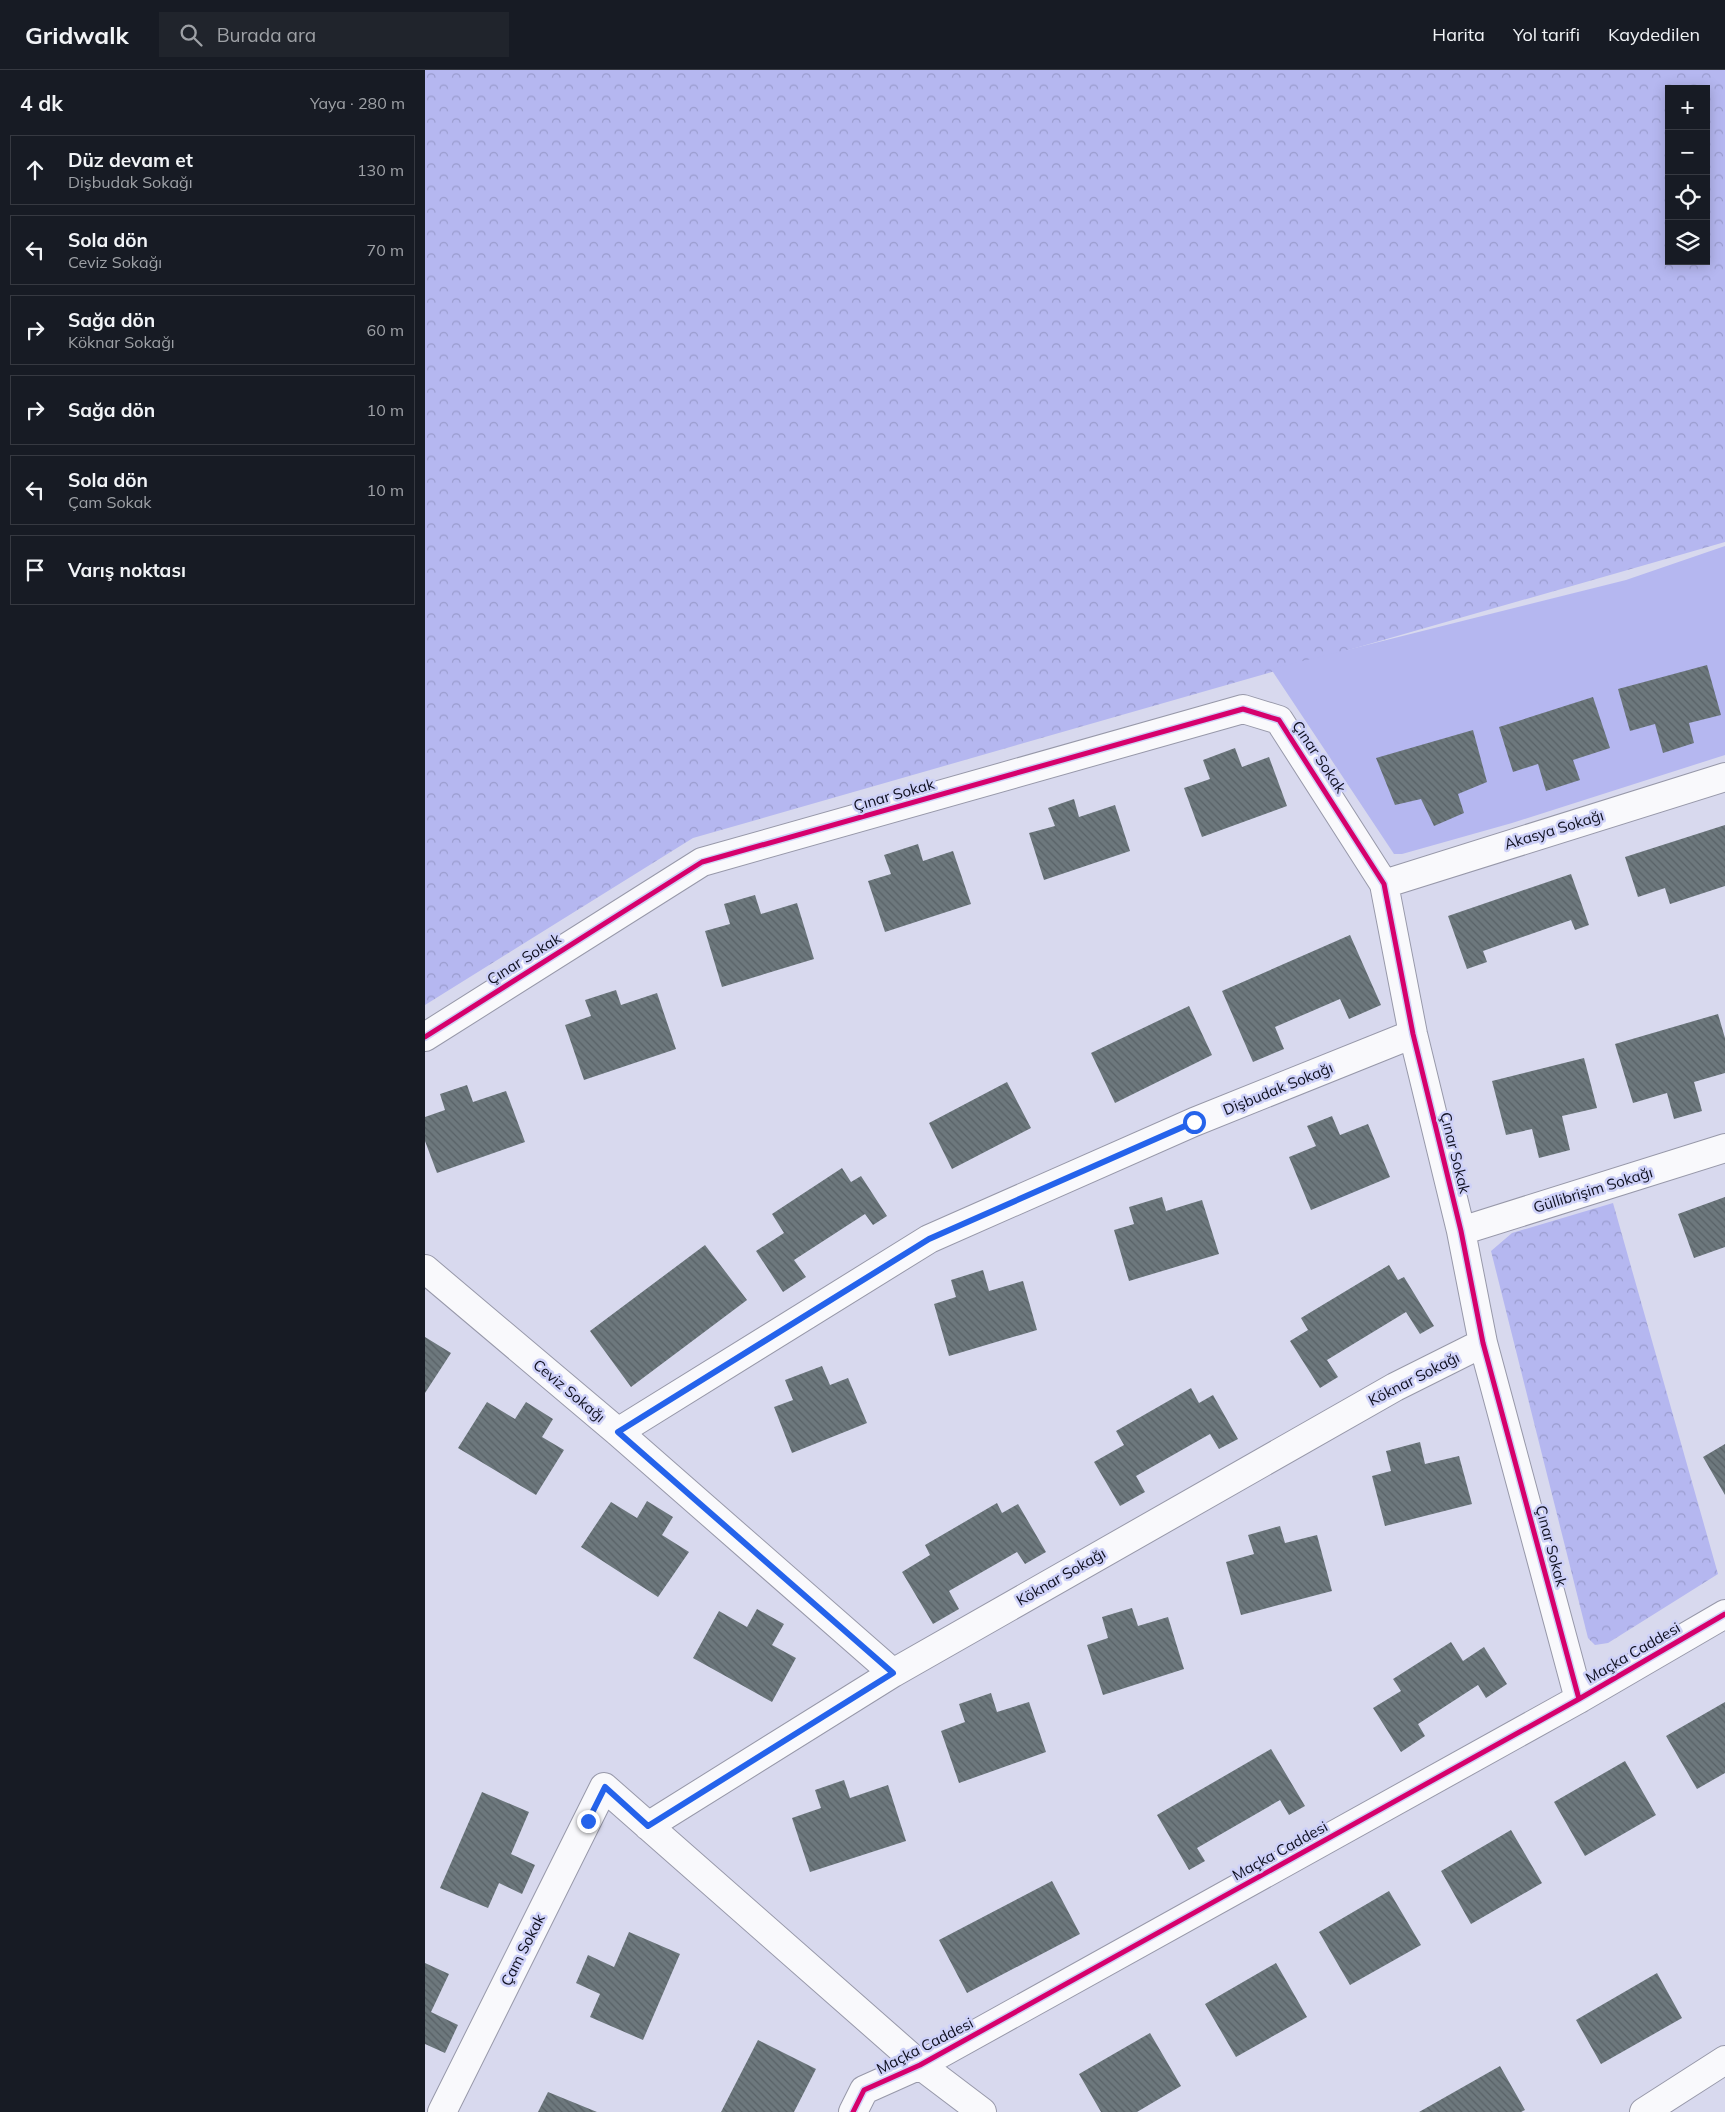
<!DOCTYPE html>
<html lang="tr">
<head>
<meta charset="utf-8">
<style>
	body { margin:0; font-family:Mulish,sans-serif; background:#20242c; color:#f1f3f6 }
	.controls { position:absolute; right:15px; top:15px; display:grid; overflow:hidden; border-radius:0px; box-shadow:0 2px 12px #0003 }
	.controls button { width:45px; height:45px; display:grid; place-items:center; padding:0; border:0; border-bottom:1px solid #363941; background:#171b24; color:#f1f3f6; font:25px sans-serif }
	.stop { position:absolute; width:15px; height:15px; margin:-11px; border:4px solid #2563eb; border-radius:50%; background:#fff }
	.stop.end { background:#2563eb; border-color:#fff; box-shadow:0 1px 5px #0008 }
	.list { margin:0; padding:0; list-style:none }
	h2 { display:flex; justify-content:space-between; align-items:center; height:65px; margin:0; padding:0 20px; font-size:21px }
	h2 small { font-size:16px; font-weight:400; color:#9ea1a6 }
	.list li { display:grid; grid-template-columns:32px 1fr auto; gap:15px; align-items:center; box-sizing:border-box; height:70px; margin:0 10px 10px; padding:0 10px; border:1px solid #363941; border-radius:0px }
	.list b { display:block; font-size:19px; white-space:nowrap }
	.list p { margin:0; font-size:16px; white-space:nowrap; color:#9ea1a6 }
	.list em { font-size:16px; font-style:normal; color:#9ea1a6 }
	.icon { flex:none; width:28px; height:28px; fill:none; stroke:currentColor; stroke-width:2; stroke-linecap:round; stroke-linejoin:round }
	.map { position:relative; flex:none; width:1300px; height:2042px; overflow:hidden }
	header { display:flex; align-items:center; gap:30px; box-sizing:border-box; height:70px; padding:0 25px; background:#171b24; border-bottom:1px solid #363941 }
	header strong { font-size:24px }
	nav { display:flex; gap:28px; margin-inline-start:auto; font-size:18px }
	.search { width:350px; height:45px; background:#20242c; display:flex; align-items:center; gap:12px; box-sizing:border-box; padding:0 18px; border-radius:0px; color:#9ea1a6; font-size:19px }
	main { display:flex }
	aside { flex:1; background:#171b24 }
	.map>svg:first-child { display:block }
	.forest { fill:url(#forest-crowns); fill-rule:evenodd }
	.garden { fill:#b5b7f0 }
	.building { fill:url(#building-back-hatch) }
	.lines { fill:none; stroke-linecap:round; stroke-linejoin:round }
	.minor-casing { stroke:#9798a9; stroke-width:30 }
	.minor { stroke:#f9f9fc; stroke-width:28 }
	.cycleway-casing { stroke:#ced1f8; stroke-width:8 }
	.cycleway { stroke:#d6006c; stroke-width:5 }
	.route { stroke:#2563eb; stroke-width:6 }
	.labels { text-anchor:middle; stroke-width:5; stroke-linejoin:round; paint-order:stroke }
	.street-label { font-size:15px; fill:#0f1020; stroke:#ced1f8 }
</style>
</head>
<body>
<header>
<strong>Gridwalk</strong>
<div class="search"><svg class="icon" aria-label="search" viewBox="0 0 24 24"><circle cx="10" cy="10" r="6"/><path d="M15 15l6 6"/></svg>Burada ara</div>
<nav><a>Harita</a><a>Yol tarifi</a><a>Kaydedilen</a></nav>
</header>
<main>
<aside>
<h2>4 dk<small>Yaya · 280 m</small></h2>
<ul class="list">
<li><svg class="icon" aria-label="ahead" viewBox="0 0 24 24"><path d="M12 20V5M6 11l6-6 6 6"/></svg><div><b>Düz devam et</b><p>Dişbudak Sokağı</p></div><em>130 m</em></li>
<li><svg class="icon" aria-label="left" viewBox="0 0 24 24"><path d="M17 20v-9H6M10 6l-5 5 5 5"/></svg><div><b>Sola dön</b><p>Ceviz Sokağı</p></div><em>70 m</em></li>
<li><svg class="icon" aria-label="right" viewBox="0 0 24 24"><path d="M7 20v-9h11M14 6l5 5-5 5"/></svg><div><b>Sağa dön</b><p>Köknar Sokağı</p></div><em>60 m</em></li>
<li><svg class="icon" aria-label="right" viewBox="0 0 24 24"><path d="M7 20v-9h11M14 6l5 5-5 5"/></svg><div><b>Sağa dön</b></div><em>10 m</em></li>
<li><svg class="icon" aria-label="left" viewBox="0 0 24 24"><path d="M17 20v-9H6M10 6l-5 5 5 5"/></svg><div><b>Sola dön</b><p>Çam Sokak</p></div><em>10 m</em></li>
<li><svg class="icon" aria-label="arrive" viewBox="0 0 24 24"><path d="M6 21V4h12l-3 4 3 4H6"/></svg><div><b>Varış noktası</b></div></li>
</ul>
</aside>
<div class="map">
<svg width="1300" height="2042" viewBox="0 0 1300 2042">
	<defs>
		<pattern id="forest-crowns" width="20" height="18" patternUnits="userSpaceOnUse" patternTransform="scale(1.25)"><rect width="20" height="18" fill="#b5b7f0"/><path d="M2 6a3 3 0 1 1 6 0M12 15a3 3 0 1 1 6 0" fill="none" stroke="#9a9cce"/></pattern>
		<pattern id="building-back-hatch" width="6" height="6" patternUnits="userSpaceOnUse" patternTransform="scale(1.25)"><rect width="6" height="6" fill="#6d787d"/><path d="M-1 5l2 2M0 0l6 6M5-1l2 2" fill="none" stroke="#586166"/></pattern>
	</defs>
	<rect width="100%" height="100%" fill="#d8d9ee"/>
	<!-- forest -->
	<path class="forest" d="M 0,0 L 1300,0 L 1300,472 L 268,768 L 0,935 ZM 1244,19 L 1281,19 L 1281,191 L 1244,191 Z
		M 1188,1133 L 1293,1504 L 1183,1573 L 1170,1575 L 1163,1568 L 1066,1181 L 1087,1163 Z"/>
	<!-- garden -->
	<path class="garden" d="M 1300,476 L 1300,685 L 1087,753 L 977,784 L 969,784 L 846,599 L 1201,510 Z"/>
	<!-- building -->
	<path class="building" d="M 1282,595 L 1296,645 L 1264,653 L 1269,673 L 1238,683 L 1230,654 L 1205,661 L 1193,619 Z
		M 1168,627 L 1185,678 L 1148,690 L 1155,710 L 1121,721 L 1113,694 L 1088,702 L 1074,657 Z
		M 1048,660 L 1062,712 L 1033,724 L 1039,743 L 1009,756 L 996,729 L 970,735 L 951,688 Z
		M 810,678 L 817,697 L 844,687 L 862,736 L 777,767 L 759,718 L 785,709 L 778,690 Z
		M 649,729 L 654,747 L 690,735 L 705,781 L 619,810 L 604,763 L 630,756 L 623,738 Z
		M 1300,755 L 1300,816 L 1245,834 L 1240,818 L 1213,827 L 1200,787 Z
		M 493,774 L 498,791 L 528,781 L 546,834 L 460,862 L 443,811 L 466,804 L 459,785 Z
		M 1146,804 L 1164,855 L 1150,860 L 1146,850 L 1058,881 L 1062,892 L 1042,899 L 1023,846 Z
		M 330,825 L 336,844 L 372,833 L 389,889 L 297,917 L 280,861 L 305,854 L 299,834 Z
		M 925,865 L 956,935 L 924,949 L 915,929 L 850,957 L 859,979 L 828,992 L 797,921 Z
		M 191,920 L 196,935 L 232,923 L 251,979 L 159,1010 L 140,955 L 166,946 L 160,930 Z
		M 764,936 L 787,985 L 690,1033 L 666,983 Z
		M 1293,944 L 1300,968 L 1300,1003 L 1269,1012 L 1277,1041 L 1249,1049 L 1242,1023 L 1208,1033 L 1190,974 Z
		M 1159,988 L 1172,1038 L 1137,1046 L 1145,1080 L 1114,1088 L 1107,1059 L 1081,1065 L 1067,1011 Z
		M 582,1012 L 606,1058 L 527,1099 L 504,1053 Z
		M 42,1015 L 48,1032 L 81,1021 L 100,1072 L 12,1103 L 0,1071 L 0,1047 L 20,1040 L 15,1024 Z
		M 907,1046 L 915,1065 L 943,1054 L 965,1107 L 886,1140 L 864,1087 L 891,1076 L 882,1056 Z
		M 417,1098 L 426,1112 L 436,1106 L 462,1146 L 448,1155 L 440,1144 L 369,1190 L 381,1207 L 358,1222 L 331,1181 L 359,1163 L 347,1144 Z
		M 737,1127 L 741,1141 L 777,1130 L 794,1184 L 704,1211 L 689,1160 L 709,1154 L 704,1137 Z
		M 1300,1127 L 1300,1177 L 1269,1188 L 1253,1144 Z
		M 280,1175 L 322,1230 L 206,1317 L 165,1261 Z
		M 964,1195 L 973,1210 L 979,1207 L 1009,1256 L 995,1264 L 981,1242 L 902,1290 L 913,1307 L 895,1318 L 865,1271 L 883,1260 L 876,1248 Z
		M 558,1200 L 564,1221 L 598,1211 L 612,1260 L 524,1286 L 509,1234 L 531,1227 L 526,1210 Z
		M 0,1267 L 26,1283 L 0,1323 Z
		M 397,1296 L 405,1315 L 423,1308 L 442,1353 L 367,1383 L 349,1337 L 368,1330 L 360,1310 Z
		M 766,1318 L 774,1333 L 788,1325 L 813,1369 L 794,1379 L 785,1364 L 711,1406 L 720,1422 L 695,1436 L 669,1392 L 699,1375 L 691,1361 Z
		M 62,1332 L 90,1349 L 101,1332 L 128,1349 L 117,1367 L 139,1380 L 111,1425 L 33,1378 Z
		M 995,1372 L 1000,1394 L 1034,1386 L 1047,1434 L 960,1456 L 947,1406 L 966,1401 L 961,1381 Z
		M 1300,1374 L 1300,1425 L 1278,1387 Z
		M 222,1431 L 248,1447 L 237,1465 L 264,1482 L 233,1527 L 156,1477 L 186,1432 L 212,1448 Z
		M 572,1433 L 577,1443 L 593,1434 L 621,1482 L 600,1494 L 592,1482 L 524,1521 L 534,1539 L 508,1554 L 477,1502 L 505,1485 L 500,1475 Z
		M 855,1456 L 860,1473 L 892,1465 L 907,1521 L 816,1545 L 801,1492 L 829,1484 L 823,1465 Z
		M 707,1538 L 713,1556 L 743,1547 L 759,1599 L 678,1625 L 662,1575 L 683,1568 L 677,1547 Z
		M 332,1539 L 359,1554 L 347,1575 L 371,1588 L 347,1632 L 268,1588 L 294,1541 L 322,1557 Z
		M 1026,1572 L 1038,1591 L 1059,1577 L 1082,1614 L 1061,1628 L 1053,1615 L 993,1654 L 1000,1666 L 976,1682 L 948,1638 L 976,1621 L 968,1609 Z
		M 566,1623 L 572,1642 L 604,1632 L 621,1682 L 534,1713 L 516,1661 L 540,1652 L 534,1634 Z
		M 1300,1632 L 1300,1703 L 1272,1719 L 1241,1666 Z
		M 846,1679 L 880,1736 L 864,1745 L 855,1730 L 772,1778 L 780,1791 L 764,1800 L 732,1745 Z
		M 1200,1691 L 1231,1745 L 1160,1786 L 1129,1732 Z
		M 419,1710 L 425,1728 L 463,1715 L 481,1771 L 385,1802 L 367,1748 L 396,1738 L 390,1720 Z
		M 57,1722 L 104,1742 L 86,1784 L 110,1795 L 97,1824 L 74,1813 L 63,1838 L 15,1818 Z
		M 1086,1760 L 1117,1813 L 1046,1854 L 1016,1801 Z
		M 627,1811 L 655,1864 L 542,1923 L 514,1870 Z
		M 964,1821 L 996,1875 L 925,1915 L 894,1862 Z
		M 204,1862 L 255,1884 L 218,1970 L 165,1947 L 175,1924 L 151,1913 L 163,1885 L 189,1897 Z
		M 0,1893 L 24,1904 L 6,1942 L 33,1955 L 20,1983 L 0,1974 Z
		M 851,1893 L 882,1947 L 811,1987 L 780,1934 Z
		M 1232,1903 L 1257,1948 L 1176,1994 L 1151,1950 Z
		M 725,1963 L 756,2016 L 712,2042 L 676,2042 L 654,2004 Z
		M 333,1970 L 391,1999 L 369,2042 L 296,2042 Z
		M 1075,1996 L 1100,2040 L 1096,2042 L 994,2042 Z
		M 123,2022 L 172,2042 L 113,2042 Z"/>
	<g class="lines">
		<!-- minor casing -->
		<g class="minor-casing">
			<path id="minor" d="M 959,814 L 1300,707
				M 0,967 L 277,792 L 818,639 L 854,650 L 959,814 L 988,964 L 1036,1161 L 1058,1273 L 1154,1629
				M 1036,1161 L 1300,1078
				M 0,1199 L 193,1362 L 468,1603
				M 193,1362 L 504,1169 L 769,1052 L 988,964
				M 223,1756 L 468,1603 L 970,1317 L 1058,1273
				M 17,2042 L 179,1717 L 495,1995 L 557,2042
				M 428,2042 L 439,2020 L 495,1995 L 1154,1629 L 1300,1544
				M 1219,2042 L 1300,1990"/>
		</g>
		<!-- minor -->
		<use href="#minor" class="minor"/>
		<!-- cycleway casing -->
		<g class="cycleway-casing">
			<path id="cycleway" d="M 0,967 L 277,792 L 818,639 L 854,650 L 959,814 L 988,964 L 1036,1161 L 1058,1273 L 1154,1629
				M 428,2042 L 439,2020 L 495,1995 L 1154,1629 L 1300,1544"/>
		</g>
		<!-- cycleway -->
		<use href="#cycleway" class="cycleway"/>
	</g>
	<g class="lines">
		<!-- route -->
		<path class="route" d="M 163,1751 L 180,1717 L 223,1756 L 468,1603 L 193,1362 L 504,1169 L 769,1052"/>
	</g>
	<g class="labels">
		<!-- street labels -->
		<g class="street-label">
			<text transform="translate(894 687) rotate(56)" y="5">Çınar Sokak</text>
			<text transform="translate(469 725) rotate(-16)" y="5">Çınar Sokak</text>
			<text transform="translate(1129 760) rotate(-17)" y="5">Akasya Sokağı</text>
			<text transform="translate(99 889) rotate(-32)" y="5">Çınar Sokak</text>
			<text transform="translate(853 1019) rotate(-22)" y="5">Dişbudak Sokağı</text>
			<text transform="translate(1030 1083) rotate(76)" y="5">Çınar Sokak</text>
			<text transform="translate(1168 1120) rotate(-17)" y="5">Güllibrişim Sokağı</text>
			<text transform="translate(989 1309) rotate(-27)" y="5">Köknar Sokağı</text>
			<text transform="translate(144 1321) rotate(40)" y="5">Ceviz Sokağı</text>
			<text transform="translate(1126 1476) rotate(75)" y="5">Çınar Sokak</text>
			<text transform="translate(636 1507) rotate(-30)" y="5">Köknar Sokağı</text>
			<text transform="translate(1208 1583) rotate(-30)" y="5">Maçka Caddesi</text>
			<text transform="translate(855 1781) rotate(-29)" y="5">Maçka Caddesi</text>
			<text transform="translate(98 1880) rotate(-63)" y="5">Çam Sokak</text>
			<text transform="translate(500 1976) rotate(-27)" y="5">Maçka Caddesi</text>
		</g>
	</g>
</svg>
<div class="controls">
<button>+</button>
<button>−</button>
<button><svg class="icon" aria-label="locate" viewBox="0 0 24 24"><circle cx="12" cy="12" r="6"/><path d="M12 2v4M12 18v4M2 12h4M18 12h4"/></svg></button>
<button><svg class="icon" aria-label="layers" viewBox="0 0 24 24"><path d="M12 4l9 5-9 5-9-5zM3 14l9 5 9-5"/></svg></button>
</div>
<div class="stop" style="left:769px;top:1052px"></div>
<div class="stop end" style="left:163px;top:1751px"></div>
</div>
</main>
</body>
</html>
